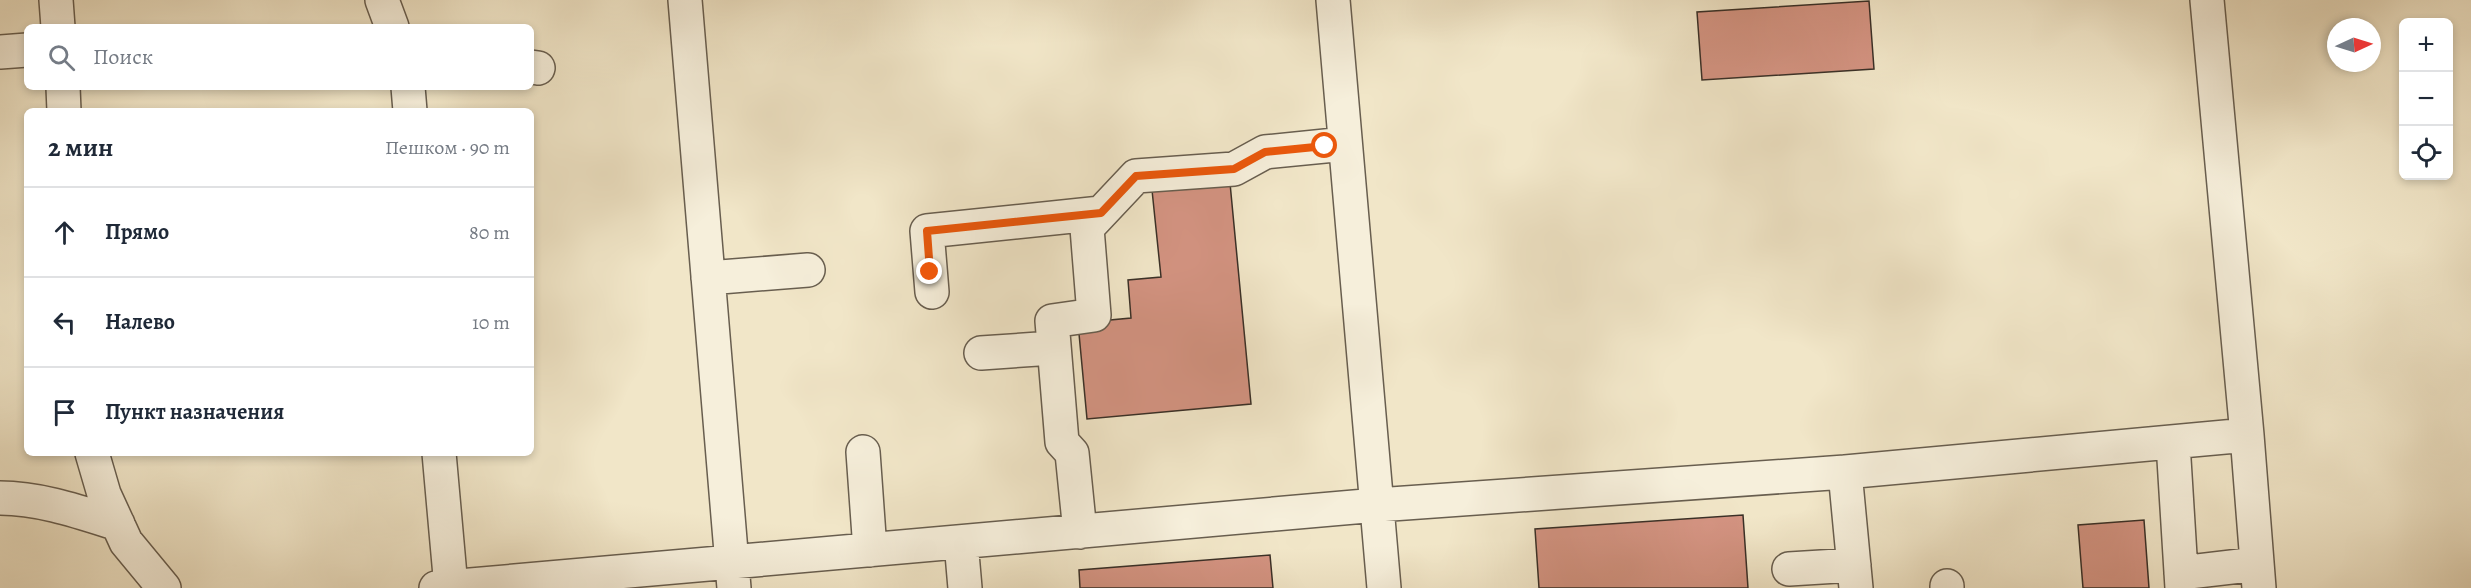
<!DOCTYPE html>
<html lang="ru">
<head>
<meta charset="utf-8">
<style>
	body { margin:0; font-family:Alegreya,serif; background:#f6f6f7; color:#1f2937 }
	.controls { position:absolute; right:18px; top:18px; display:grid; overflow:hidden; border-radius:9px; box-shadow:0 3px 9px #0003 }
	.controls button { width:54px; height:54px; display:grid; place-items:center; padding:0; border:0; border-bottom:2px solid #e0e1e3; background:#fff; color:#1f2937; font:30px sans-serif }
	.compass { position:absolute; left:2327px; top:18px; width:54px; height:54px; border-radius:50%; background:#fff; box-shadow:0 3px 9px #0003; rotate:86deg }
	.stop { position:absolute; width:18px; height:18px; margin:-14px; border:4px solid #ea580c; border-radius:50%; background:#fff }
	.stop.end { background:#ea580c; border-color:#fff; box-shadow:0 2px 6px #0008 }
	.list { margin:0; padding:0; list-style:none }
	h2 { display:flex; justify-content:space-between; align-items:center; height:78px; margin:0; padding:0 24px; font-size:26px }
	h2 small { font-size:20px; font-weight:400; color:#747a83 }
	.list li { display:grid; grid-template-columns:39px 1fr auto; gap:18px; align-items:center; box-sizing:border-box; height:90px; padding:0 24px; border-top:2px solid #e0e1e3 }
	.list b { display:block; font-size:22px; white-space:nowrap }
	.list em { font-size:20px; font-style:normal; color:#747a83 }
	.icon { flex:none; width:33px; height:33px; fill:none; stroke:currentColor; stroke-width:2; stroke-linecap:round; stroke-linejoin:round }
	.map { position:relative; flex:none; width:2471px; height:588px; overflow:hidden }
	.search { position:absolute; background:#fff; box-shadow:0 3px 9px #0003; left:24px; top:24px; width:510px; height:66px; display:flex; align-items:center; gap:15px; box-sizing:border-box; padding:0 21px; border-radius:9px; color:#747a83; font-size:22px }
	.panel { position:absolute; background:#fff; box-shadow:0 3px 9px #0003; left:24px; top:108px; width:510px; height:348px; border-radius:9px }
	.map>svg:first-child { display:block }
	.building { fill:#d39381; stroke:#3a3027; stroke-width:1.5 }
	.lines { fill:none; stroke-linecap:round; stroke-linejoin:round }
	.minor-casing { stroke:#685e4f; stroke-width:36 }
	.minor { stroke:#f6efdb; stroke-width:33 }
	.route { stroke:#ea580c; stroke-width:8 }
</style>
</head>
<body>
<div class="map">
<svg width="2471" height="588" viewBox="0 0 2471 588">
	<rect width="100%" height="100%" fill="#f1e6c8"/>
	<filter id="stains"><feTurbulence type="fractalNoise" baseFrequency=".00333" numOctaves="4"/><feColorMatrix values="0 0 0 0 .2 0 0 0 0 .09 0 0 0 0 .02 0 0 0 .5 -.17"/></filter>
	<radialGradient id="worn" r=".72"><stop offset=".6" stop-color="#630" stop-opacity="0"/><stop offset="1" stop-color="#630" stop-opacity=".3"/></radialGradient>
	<!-- building -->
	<path class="building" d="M 1869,1 L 1874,69 L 1702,80 L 1697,12 Z
		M 1230,183 L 1251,404 L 1087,419 L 1078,323 L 1131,318 L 1128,280 L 1161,277 L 1152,190 Z
		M 1743,515 L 1748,588 L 1539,588 L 1535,529 Z
		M 2144,520 L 2149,588 L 2083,588 L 2078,525 Z
		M 1270,555 L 1273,588 L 1080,588 L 1079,570 Z"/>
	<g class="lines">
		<!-- minor casing -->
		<g class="minor-casing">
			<path id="minor" d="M 56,0 L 58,27
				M 382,0 L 392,27
				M 685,0 L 734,588
				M 1333,0 L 1384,588
				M 2207,0 L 2247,435 L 2259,588
				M 0,52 L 27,50
				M 531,67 L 538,68
				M 63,87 L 64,111
				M 408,87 L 410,111
				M 708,278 L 808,270
				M 932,292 L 927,231 L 1101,213
				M 981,353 L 1053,348
				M 2173,443 L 2182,588
				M 863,452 L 870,550
				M 92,453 L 104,494 L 126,542 L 164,588
				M 439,453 L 451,587
				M 1845,472 L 1856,588
				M 0,498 C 40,498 80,512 118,524
				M 1080,532 L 1072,453 L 1062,442 L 1052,321 L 1094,315 L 1087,228 L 1136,176 L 1234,169 L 1265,152 L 1345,144
				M 961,542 L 965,588
				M 1789,569 L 1854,565
				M 2181,573 L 2257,564
				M 1947,586 L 1947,588
				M 436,588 L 1377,505 L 1845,472 L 2247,435"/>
		</g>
		<!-- minor -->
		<use href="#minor" class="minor"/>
	</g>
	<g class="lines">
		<!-- route -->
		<path class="route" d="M 930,272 L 927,231 L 1101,213 L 1136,176 L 1234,169 L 1265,152 L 1325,146"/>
	</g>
	<rect width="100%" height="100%" filter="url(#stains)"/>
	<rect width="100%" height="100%" fill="url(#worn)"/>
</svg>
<div class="controls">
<button>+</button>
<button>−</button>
<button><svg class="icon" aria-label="locate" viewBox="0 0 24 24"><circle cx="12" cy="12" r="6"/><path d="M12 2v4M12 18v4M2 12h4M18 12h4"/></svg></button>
</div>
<svg class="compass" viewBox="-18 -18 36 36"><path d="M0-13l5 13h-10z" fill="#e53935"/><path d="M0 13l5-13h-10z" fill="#747a83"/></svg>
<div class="stop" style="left:1325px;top:146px"></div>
<div class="stop end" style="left:930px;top:272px"></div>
<div class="search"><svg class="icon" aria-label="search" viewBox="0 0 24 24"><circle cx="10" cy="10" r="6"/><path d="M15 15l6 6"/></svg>Поиск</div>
<section class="panel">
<h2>2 мин<small>Пешком · 90 m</small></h2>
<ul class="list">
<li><svg class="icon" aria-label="ahead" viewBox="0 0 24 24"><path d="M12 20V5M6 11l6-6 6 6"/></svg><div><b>Прямо</b></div><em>80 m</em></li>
<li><svg class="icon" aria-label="left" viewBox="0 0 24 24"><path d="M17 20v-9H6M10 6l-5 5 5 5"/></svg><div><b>Налево</b></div><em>10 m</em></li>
<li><svg class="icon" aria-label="arrive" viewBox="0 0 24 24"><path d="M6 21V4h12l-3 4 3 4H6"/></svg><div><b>Пункт назначения</b></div></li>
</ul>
</section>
</div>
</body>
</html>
